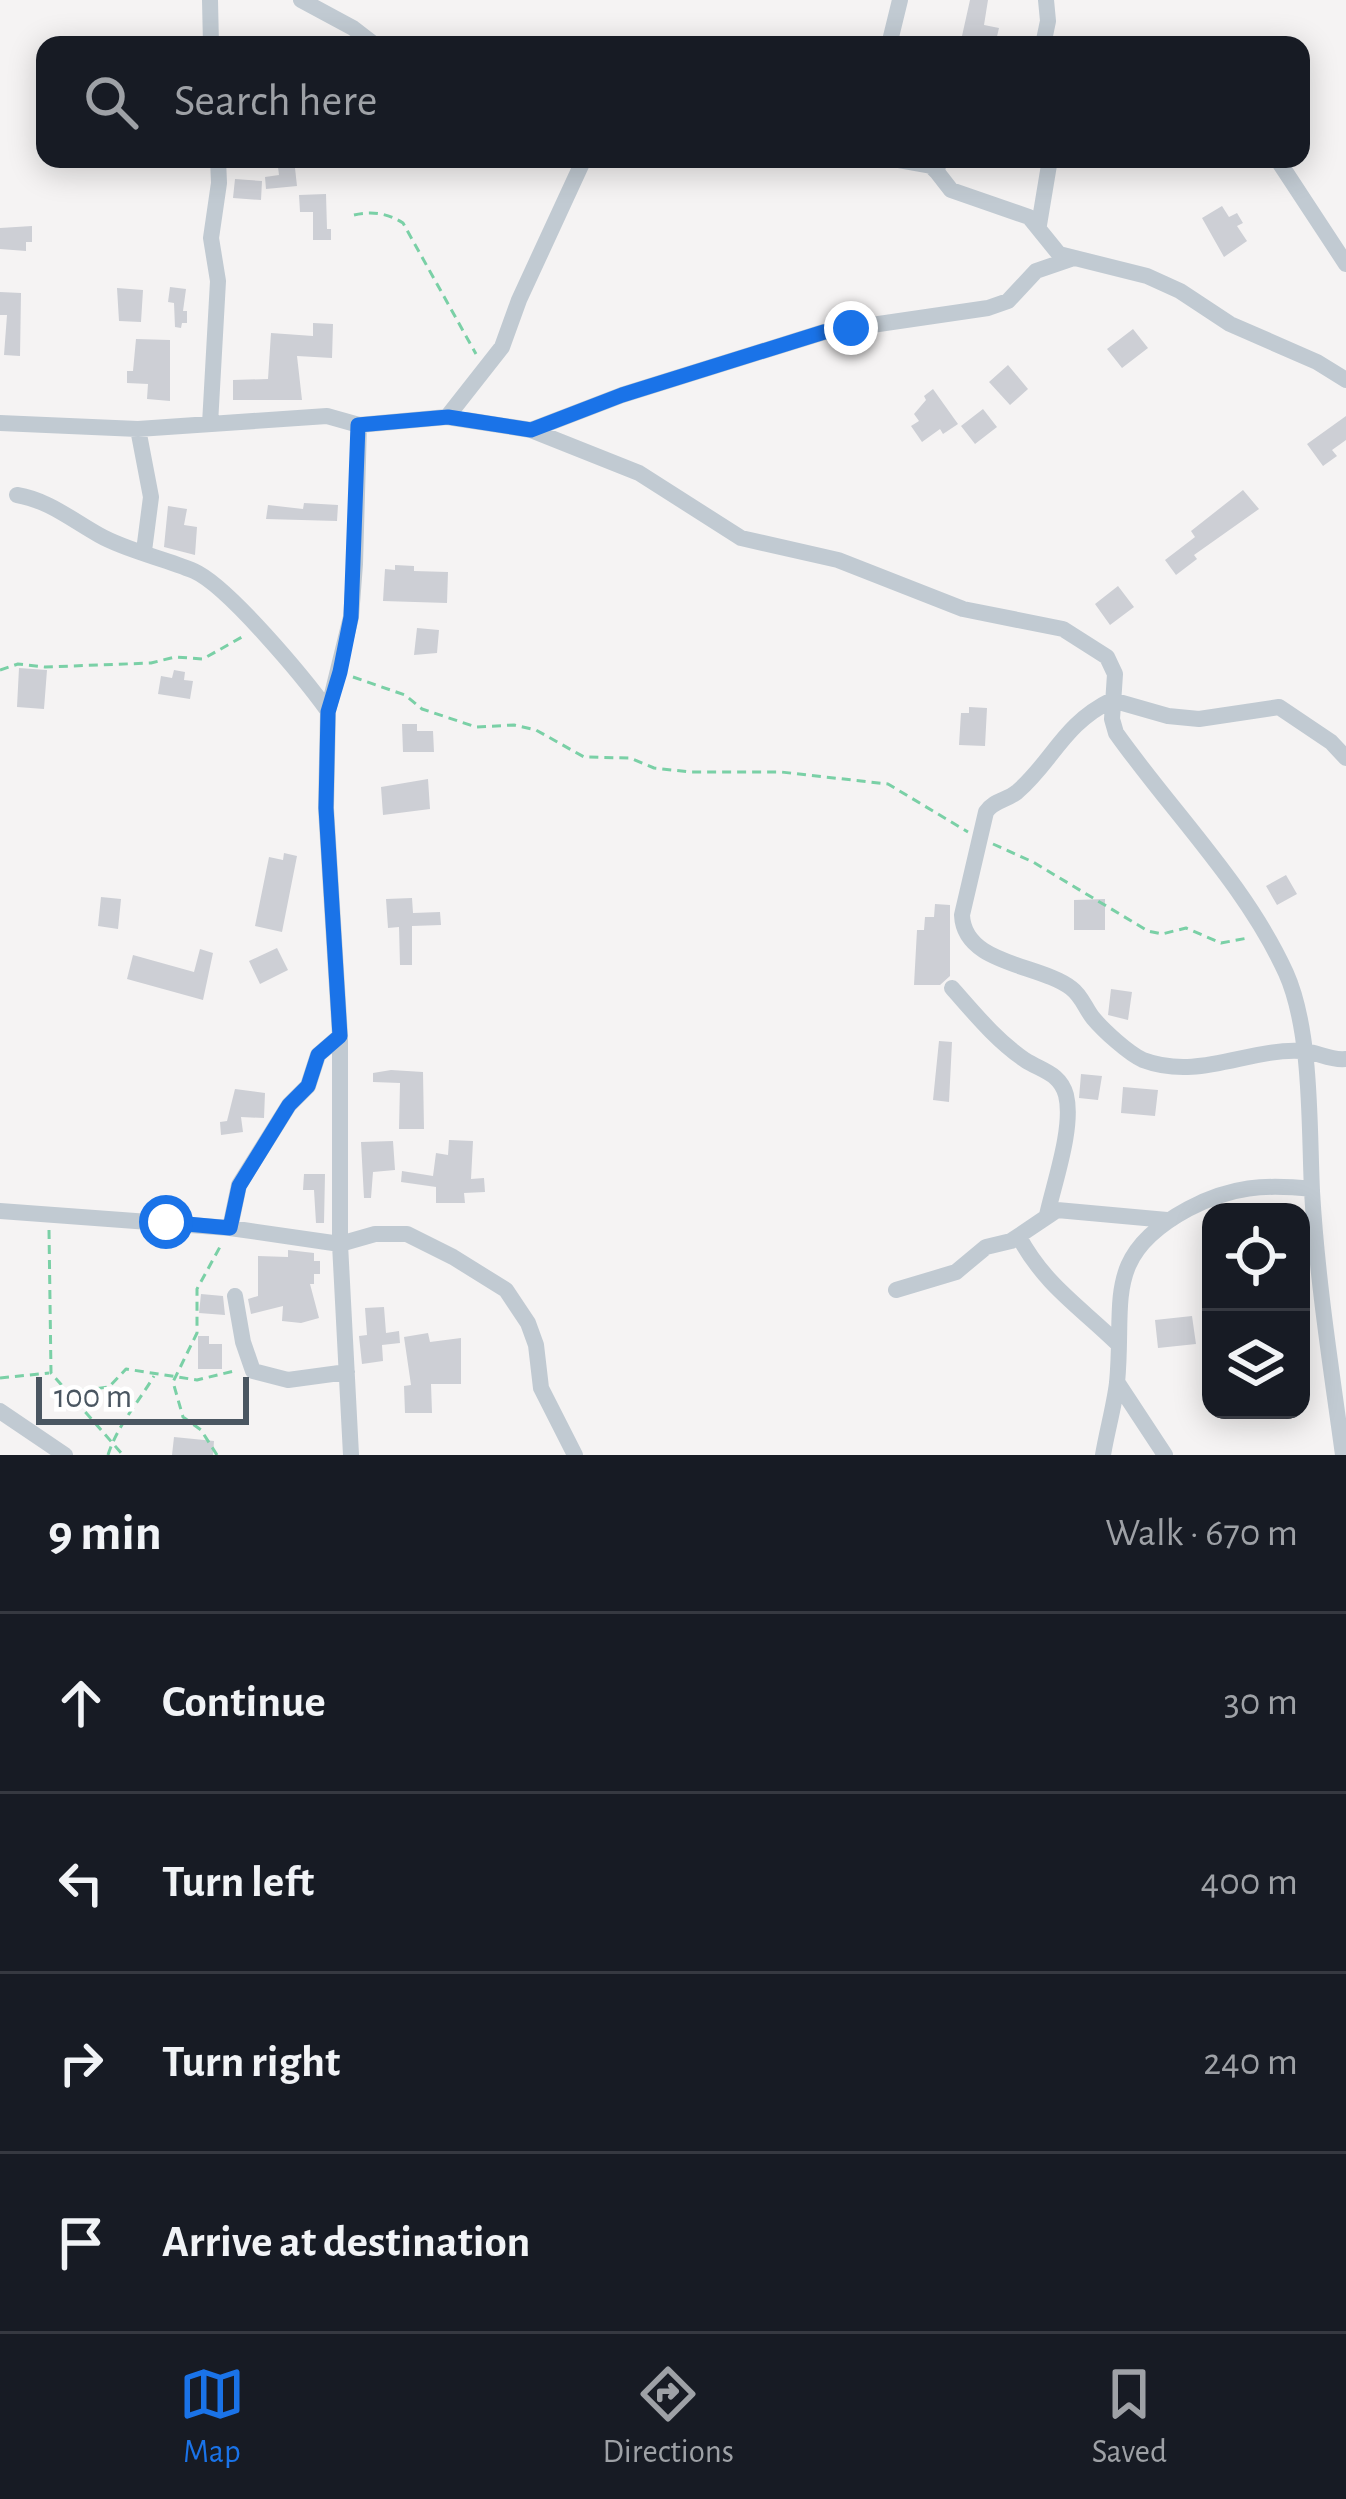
<!DOCTYPE html>
<html lang="en">
<head>
<meta charset="utf-8">
<style>
	body { margin:0; font-family:"Alegreya Sans",sans-serif; background:#20242c; color:#f1f3f6 }
	.controls { position:absolute; right:36px; bottom:36px; display:grid; overflow:hidden; border-radius:24px; box-shadow:0 6px 30px #0003 }
	.controls button { width:108px; height:108px; display:grid; place-items:center; padding:0; border:0; border-bottom:3px solid #363941; background:#171b24; color:#f1f3f6; font:60px sans-serif }
	.scale { position:absolute; left:36px; bottom:30px; width:213px; box-sizing:border-box; padding-left:12px; border:6px solid #4a5661; border-top:0; font-size:33px; line-height:42px; white-space:nowrap; color:#4a5661; -webkit-text-stroke:9px #fff; paint-order:stroke }
	.stop { position:absolute; width:36px; height:36px; margin:-27px; border:9px solid #1a73e8; border-radius:50%; background:#fff }
	.stop.end { background:#1a73e8; border-color:#fff; box-shadow:0 3px 12px #0008 }
	.list { margin:0; padding:0; list-style:none }
	h2 { display:flex; justify-content:space-between; align-items:center; height:156px; margin:0; padding:0 48px; font-size:51px }
	h2 small { font-size:39px; font-weight:400; color:#9ea1a6 }
	.list li { display:grid; grid-template-columns:78px 1fr auto; gap:36px; align-items:center; box-sizing:border-box; height:180px; padding:0 48px; border-top:3px solid #363941 }
	.list b { display:block; font-size:45px; white-space:nowrap }
	.list em { font-size:39px; font-style:normal; color:#9ea1a6 }
	.icon { flex:none; width:66px; height:66px; fill:none; stroke:currentColor; stroke-width:2; stroke-linecap:round; stroke-linejoin:round }
	.map { position:relative; flex:none; width:1346px; height:1455px; overflow:hidden }
	.search { position:absolute; background:#171b24; box-shadow:0 6px 30px #0003; left:36px; right:36px; top:36px; height:132px; display:flex; align-items:center; gap:30px; box-sizing:border-box; padding:0 42px; border-radius:24px; color:#9ea1a6; font-size:45px }
	.sheet { height:876px; background:#171b24 }
	nav { display:flex; justify-content:space-around; align-items:center; box-sizing:border-box; height:168px; border-top:3px solid #363941; background:#171b24; font-size:33px; color:#9ea1a6 }
	nav a { display:grid; justify-items:center; gap:6px }
	nav .on { color:#1a73e8 }
	.map>svg:first-child { display:block }
	.building { fill:#cdcfd5 }
	.lines { fill:none; stroke-linecap:round; stroke-linejoin:round }
	.path { stroke:#7ad0a6; stroke-width:3; stroke-dasharray:9 6; stroke-linecap:butt }
	.minor { stroke:#c1cad2; stroke-width:16 }
	.route { stroke:#1a73e8; stroke-width:15 }
</style>
</head>
<body>
<div class="map">
<svg width="1346" height="1455" viewBox="0 0 1346 1455">
	<rect width="100%" height="100%" fill="#f5f3f3"/>
	<!-- building -->
	<path class="building" d="M 970,0 L 988,0 L 984,25 L 999,28 L 995,45 L 960,45 Z
		M 277,159 L 294,159 L 297,186 L 266,189 L 265,177 L 279,175 Z
		M 235,179 L 262,181 L 261,200 L 233,198 Z
		M 326,194 L 327,229 L 331,229 L 331,240 L 313,240 L 313,212 L 300,212 L 299,195 Z
		M 1222,206 L 1229,217 L 1237,213 L 1243,223 L 1237,226 L 1247,241 L 1224,257 L 1202,218 Z
		M 32,226 L 32,242 L 26,242 L 26,251 L 0,249 L 0,228 Z
		M 170,287 L 186,289 L 183,311 L 187,311 L 187,323 L 182,323 L 181,328 L 175,327 L 174,303 L 168,302 Z
		M 117,288 L 143,290 L 141,322 L 119,321 Z
		M 0,292 L 21,293 L 20,356 L 4,355 L 7,315 L 0,315 Z
		M 313,323 L 333,324 L 332,358 L 297,356 L 302,400 L 233,400 L 233,380 L 268,379 L 271,333 L 313,336 Z
		M 1133,329 L 1148,348 L 1122,368 L 1107,349 Z
		M 136,339 L 170,340 L 170,401 L 147,399 L 148,384 L 127,383 L 127,371 L 133,371 Z
		M 1008,365 L 1028,389 L 1010,405 L 989,382 Z
		M 933,389 L 958,424 L 943,434 L 940,429 L 922,442 L 911,426 L 919,421 L 914,414 L 926,400 L 924,396 Z
		M 983,409 L 997,427 L 975,444 L 961,426 Z
		M 1346,416 L 1346,440 L 1332,450 L 1337,456 L 1323,466 L 1307,444 Z
		M 1243,490 L 1259,509 L 1194,555 L 1197,559 L 1176,575 L 1165,560 L 1195,537 L 1191,531 Z
		M 304,503 L 338,505 L 337,521 L 266,519 L 268,505 L 303,509 Z
		M 168,506 L 187,509 L 184,525 L 197,527 L 195,555 L 164,547 Z
		M 395,565 L 414,566 L 414,571 L 448,572 L 447,603 L 383,601 L 385,569 L 395,570 Z
		M 1118,586 L 1134,607 L 1110,625 L 1095,604 Z
		M 417,628 L 439,630 L 437,653 L 414,655 Z
		M 19,668 L 47,670 L 44,709 L 17,707 Z
		M 174,670 L 185,672 L 184,680 L 193,681 L 190,699 L 158,694 L 161,676 L 172,678 Z
		M 969,707 L 987,708 L 985,746 L 959,745 L 961,713 L 969,713 Z
		M 402,724 L 417,724 L 417,731 L 433,731 L 434,752 L 403,752 Z
		M 428,779 L 430,809 L 383,815 L 381,787 Z
		M 284,853 L 297,856 L 282,932 L 255,926 L 269,857 L 283,860 Z
		M 1286,875 L 1297,894 L 1277,905 L 1266,886 Z
		M 101,897 L 121,899 L 118,929 L 98,926 Z
		M 412,898 L 413,913 L 440,912 L 441,925 L 412,926 L 412,965 L 400,965 L 399,927 L 388,928 L 386,899 Z
		M 1105,899 L 1105,930 L 1074,930 L 1074,900 Z
		M 935,904 L 950,905 L 950,976 L 940,985 L 914,985 L 917,930 L 924,930 L 925,917 L 934,917 Z
		M 277,948 L 288,970 L 260,984 L 249,961 Z
		M 200,949 L 213,953 L 203,1000 L 127,979 L 133,955 L 194,972 Z
		M 1111,989 L 1132,992 L 1128,1020 L 1108,1015 Z
		M 939,1041 L 952,1042 L 949,1102 L 933,1100 Z
		M 391,1070 L 423,1072 L 424,1129 L 399,1129 L 400,1083 L 373,1082 L 373,1073 Z
		M 1081,1074 L 1102,1076 L 1098,1100 L 1079,1098 Z
		M 1123,1087 L 1158,1090 L 1155,1116 L 1121,1113 Z
		M 235,1089 L 265,1093 L 264,1118 L 241,1117 L 243,1132 L 221,1135 L 220,1122 L 227,1121 Z
		M 449,1140 L 473,1141 L 471,1179 L 484,1178 L 485,1192 L 464,1193 L 465,1203 L 436,1203 L 436,1187 L 401,1182 L 402,1171 L 433,1176 L 436,1153 L 448,1155 Z
		M 393,1141 L 395,1170 L 373,1172 L 371,1198 L 364,1198 L 361,1142 Z
		M 304,1174 L 325,1174 L 324,1223 L 316,1223 L 314,1190 L 303,1190 Z
		M 288,1250 L 314,1253 L 314,1261 L 320,1261 L 320,1274 L 314,1274 L 314,1284 L 310,1284 L 319,1318 L 301,1323 L 282,1321 L 283,1306 L 251,1314 L 248,1299 L 258,1296 L 258,1256 L 288,1257 Z
		M 201,1294 L 223,1296 L 225,1315 L 199,1313 Z
		M 384,1307 L 386,1333 L 399,1331 L 400,1343 L 382,1345 L 383,1361 L 362,1364 L 359,1336 L 367,1335 L 365,1308 Z
		M 1192,1316 L 1196,1344 L 1158,1348 L 1155,1320 Z
		M 428,1333 L 430,1342 L 461,1338 L 461,1384 L 431,1384 L 432,1413 L 405,1413 L 404,1386 L 411,1385 L 404,1337 Z
		M 198,1336 L 209,1336 L 209,1344 L 222,1344 L 222,1369 L 198,1369 Z
		M 174,1437 L 214,1441 L 213,1455 L 172,1455 Z"/>
	<g class="lines">
		<!-- path -->
		<path class="path" d="M 354,215 C 371,211 388,213 403,223 L 476,354
			M 0,670 L 18,664 L 45,667 L 151,663 L 175,657 L 203,659 L 242,637
			M 353,677 L 405,695 L 422,709 L 476,727 L 514,725 L 536,730 L 584,757 L 630,758 L 654,768 L 690,772 L 781,772 L 888,784 L 968,832
			M 993,844 L 1033,862 L 1148,931 L 1162,934 L 1186,928 L 1221,943 L 1248,938
			M 49,1230 L 51,1373 L 123,1455
			M 0,1378 L 49,1373
			M 68,1392 L 109,1387 L 126,1369 L 197,1380 L 234,1371
			M 108,1455 C 117,1426 138,1403 154,1376
			M 217,1455 L 201,1430 L 183,1417 L 173,1382 L 197,1333 L 197,1289 L 221,1245"/>
		<!-- minor -->
		<path class="minor" d="M 210,0 L 211,45
			M 301,0 L 353,28 L 375,45
			M 889,45 L 900,0
			M 1043,45 L 1048,21 L 1046,0
			M 892,159 L 931,166 L 937,172
			M 939,159 L 937,172 L 951,190 L 1029,217 L 1059,254 L 1147,276 L 1180,291 L 1230,324 L 1317,362 L 1346,380
			M 1277,159 L 1346,264
			M 1039,225 L 1050,159
			M 447,417 L 502,347 L 519,300 L 584,159
			M 0,423 L 138,429 L 327,416 L 359,425 L 447,417 L 531,430 L 639,473 L 741,538 L 838,560 L 963,609 L 1063,629 L 1107,657 L 1115,674 L 1112,719 L 1116,733 C 1172,812 1246,885 1286,973 C 1312,1031 1309,1127 1312,1191 C 1317,1279 1331,1367 1343,1455
			M 210,424 L 218,281 L 211,238 L 219,183 L 218,159
			M 138,429 L 151,497 L 144,551
			M 531,430 L 622,395 L 824,332 L 988,308 L 1008,301 L 1036,271 L 1071,259
			M 17,495 C 48,500 72,520 99,535 C 127,551 164,558 194,571 C 228,586 305,679 328,711
			M 1346,758 L 1331,742 L 1279,707 L 1199,719 L 1168,716 L 1112,700 C 1063,724 1053,761 1017,792 C 1006,801 994,800 986,812 L 962,915 C 964,965 1040,964 1071,988 C 1082,996 1085,1008 1093,1018 C 1104,1031 1128,1053 1143,1060 C 1199,1081 1248,1048 1301,1051 C 1317,1051 1329,1061 1346,1059
			M 952,988 C 975,1014 996,1040 1025,1060 C 1042,1071 1060,1073 1066,1095 C 1074,1127 1054,1183 1047,1215
			M 0,1211 L 230,1228 L 340,1244 L 375,1234 L 407,1234 L 453,1257 L 506,1290 L 528,1323 L 536,1345 L 541,1388 L 575,1455
			M 230,1228 L 239,1185 L 289,1105 L 308,1086 L 318,1055 L 340,1036
			M 1019,1237 C 1045,1285 1079,1306 1117,1343
			M 896,1290 L 956,1272 L 986,1247 L 1011,1241 L 1057,1210 L 1167,1220
			M 235,1296 L 243,1342 L 253,1371 L 288,1380 L 347,1372
			M 1117,1382 L 1165,1455
			M 0,1411 L 65,1455
			M 351,1455 L 340,1244 L 340,1036 L 326,808 L 328,711 L 351,617 L 355,564 L 359,425
			M 1103,1455 C 1107,1431 1114,1407 1117,1383 C 1125,1301 1101,1256 1188,1209 C 1231,1186 1265,1184 1312,1189"/>
	</g>
	<g class="lines">
		<!-- route -->
		<path class="route" d="M 166,1222 L 230,1228 L 239,1186 L 289,1105 L 308,1086 L 318,1055 L 340,1036 L 326,808 L 328,712 L 340,672 L 351,617 L 358,425 L 448,417 L 531,430 L 622,395 L 824,332 L 851,328"/>
	</g>
</svg>
<div class="controls">
<button><svg class="icon" aria-label="locate" viewBox="0 0 24 24"><circle cx="12" cy="12" r="6"/><path d="M12 2v4M12 18v4M2 12h4M18 12h4"/></svg></button>
<button><svg class="icon" aria-label="layers" viewBox="0 0 24 24"><path d="M12 4l9 5-9 5-9-5zM3 14l9 5 9-5"/></svg></button>
</div>
<div class="scale">100 m</div>
<div class="stop" style="left:166px;top:1222px"></div>
<div class="stop end" style="left:851px;top:328px"></div>
<div class="search"><svg class="icon" aria-label="search" viewBox="0 0 24 24"><circle cx="10" cy="10" r="6"/><path d="M15 15l6 6"/></svg>Search here</div>
</div>
<section class="sheet">
<h2>9 min<small>Walk · 670 m</small></h2>
<ul class="list">
<li><svg class="icon" aria-label="ahead" viewBox="0 0 24 24"><path d="M12 20V5M6 11l6-6 6 6"/></svg><div><b>Continue</b></div><em>30 m</em></li>
<li><svg class="icon" aria-label="left" viewBox="0 0 24 24"><path d="M17 20v-9H6M10 6l-5 5 5 5"/></svg><div><b>Turn left</b></div><em>400 m</em></li>
<li><svg class="icon" aria-label="right" viewBox="0 0 24 24"><path d="M7 20v-9h11M14 6l5 5-5 5"/></svg><div><b>Turn right</b></div><em>240 m</em></li>
<li><svg class="icon" aria-label="arrive" viewBox="0 0 24 24"><path d="M6 21V4h12l-3 4 3 4H6"/></svg><div><b>Arrive at destination</b></div></li>
</ul>
</section>
<nav>
<a class="on"><svg class="icon" aria-label="map" viewBox="0 0 24 24"><path d="M3 6l6-2 6 2 6-2v14l-6 2-6-2-6 2zM9 4v14M15 6v14"/></svg>Map</a>
<a><svg class="icon" aria-label="directions" viewBox="0 0 24 24"><path d="M12 3l9 9-9 9-9-9zM9 14v-3h6M13 9l2 2-2 2"/></svg>Directions</a>
<a><svg class="icon" aria-label="saved" viewBox="0 0 24 24"><path d="M7 4h10v16l-5-4-5 4z"/></svg>Saved</a>
</nav>
</body>
</html>
